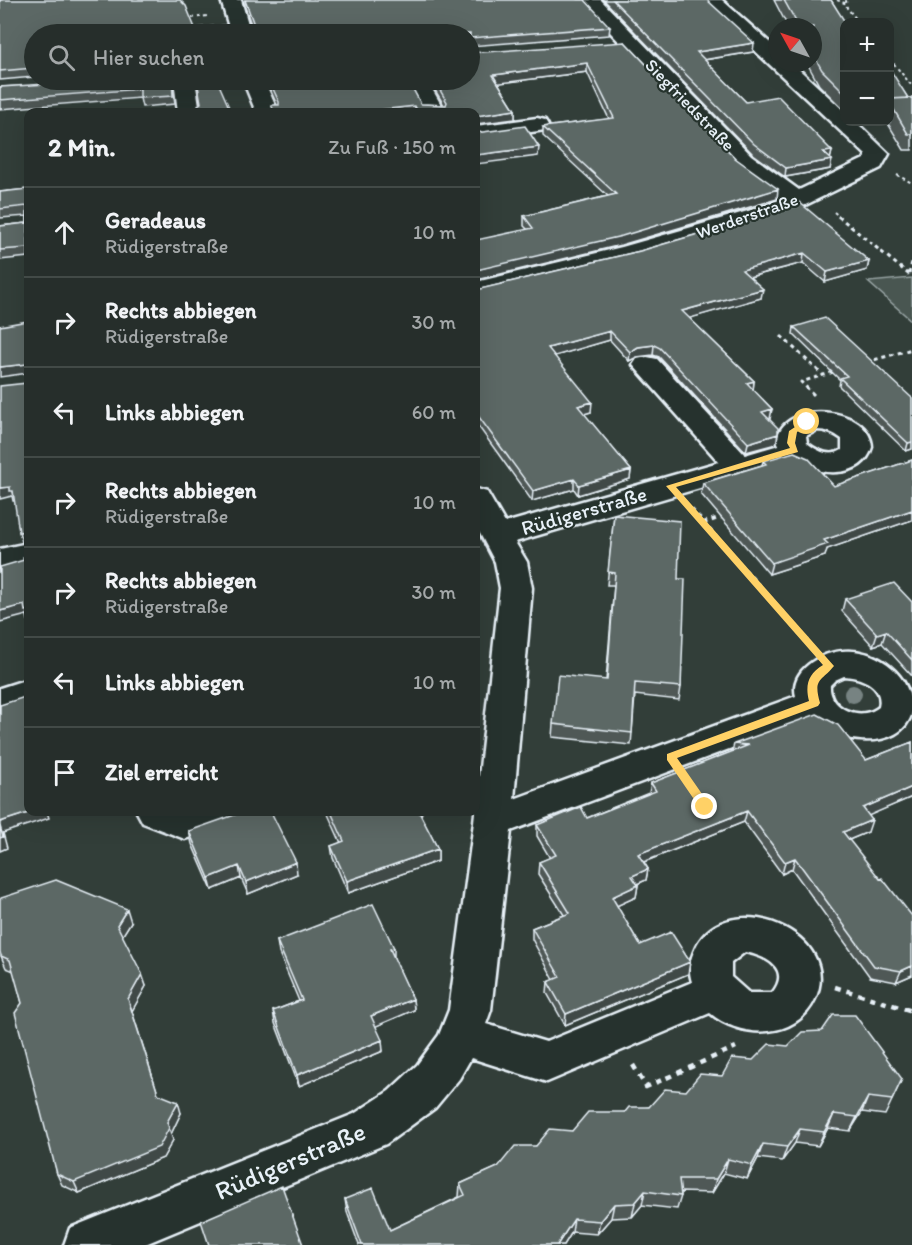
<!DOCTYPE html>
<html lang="de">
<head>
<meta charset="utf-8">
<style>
	body { margin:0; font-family:Itim,sans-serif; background:#323a37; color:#f1f3f6 }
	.controls { position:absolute; right:18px; top:18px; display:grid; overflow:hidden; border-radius:12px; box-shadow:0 6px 24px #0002 }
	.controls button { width:54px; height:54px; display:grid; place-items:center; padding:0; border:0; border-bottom:2px solid #424a47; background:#262e2b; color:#f1f3f6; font:30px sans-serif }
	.compass { position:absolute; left:768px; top:18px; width:54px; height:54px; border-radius:50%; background:#262e2b; box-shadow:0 6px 24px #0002; rotate:310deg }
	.stop { position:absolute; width:18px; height:18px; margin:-14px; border:4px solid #ffd166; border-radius:50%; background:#fff }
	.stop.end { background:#ffd166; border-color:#fff; box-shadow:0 2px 6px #0008 }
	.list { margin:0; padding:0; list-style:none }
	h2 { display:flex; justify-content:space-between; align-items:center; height:78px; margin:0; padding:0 24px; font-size:26px }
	h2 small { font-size:20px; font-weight:400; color:#a4a8a9 }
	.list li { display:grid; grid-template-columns:39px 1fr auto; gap:18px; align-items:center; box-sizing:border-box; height:90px; padding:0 24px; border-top:2px solid #424a47 }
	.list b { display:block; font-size:22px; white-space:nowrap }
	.list p { margin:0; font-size:20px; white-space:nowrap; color:#a4a8a9 }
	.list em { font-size:20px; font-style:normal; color:#a4a8a9 }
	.icon { flex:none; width:33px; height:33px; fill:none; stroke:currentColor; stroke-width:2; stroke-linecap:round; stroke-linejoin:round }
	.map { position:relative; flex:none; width:912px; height:1245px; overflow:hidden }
	.search { position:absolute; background:#262e2b; box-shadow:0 6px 24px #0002; left:24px; top:24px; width:456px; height:66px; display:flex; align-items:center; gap:15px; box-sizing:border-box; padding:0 21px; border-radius:33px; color:#a4a8a9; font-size:22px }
	.panel { position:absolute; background:#262e2b; box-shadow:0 6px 24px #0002; left:24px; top:108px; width:456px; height:708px; border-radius:12px }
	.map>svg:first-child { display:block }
	.green { fill:#495651; stroke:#98a4a4; stroke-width:1.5 }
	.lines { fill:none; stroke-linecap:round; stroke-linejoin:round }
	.minor-casing { stroke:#e8f1f8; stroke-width:5 }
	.path-far3 { stroke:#e8f1f8; stroke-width:2; stroke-dasharray:3 3; stroke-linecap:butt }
	.path-far2 { stroke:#e8f1f8; stroke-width:3; stroke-dasharray:4 4; stroke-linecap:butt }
	.path-far1 { stroke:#e8f1f8; stroke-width:4; stroke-dasharray:4.5 4.5; stroke-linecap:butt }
	.path { stroke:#e8f1f8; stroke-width:4.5; stroke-dasharray:6 6; stroke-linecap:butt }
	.minor { fill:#26332d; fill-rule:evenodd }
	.tree { fill:#778382 }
	.wall { fill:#4f5957; stroke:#e8f1f8; stroke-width:1.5 }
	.shaded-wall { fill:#404947; stroke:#e8f1f8; stroke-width:1.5 }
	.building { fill:#5c6865; stroke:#e8f1f8; stroke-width:1.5 }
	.route { fill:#ffd166 }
	.labels { text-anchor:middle; stroke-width:4.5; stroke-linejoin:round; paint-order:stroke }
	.far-street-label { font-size:18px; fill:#e8f1f8; stroke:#26332d }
	.street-label { font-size:21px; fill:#e8f1f8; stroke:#26332d }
	.near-street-label { font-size:26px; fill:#e8f1f8; stroke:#26332d }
</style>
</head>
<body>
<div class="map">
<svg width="912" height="1245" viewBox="0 0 912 1245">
	<rect width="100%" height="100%" fill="#323e39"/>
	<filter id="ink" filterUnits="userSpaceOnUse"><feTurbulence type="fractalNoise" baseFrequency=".0167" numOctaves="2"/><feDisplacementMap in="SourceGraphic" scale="12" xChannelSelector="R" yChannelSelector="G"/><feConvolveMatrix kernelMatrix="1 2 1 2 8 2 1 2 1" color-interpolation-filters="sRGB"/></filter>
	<g filter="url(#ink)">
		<!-- green -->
		<path class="green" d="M 912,278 L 912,321 L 868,282 Z"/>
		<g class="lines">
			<!-- minor casing -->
			<g class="minor-casing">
				<path id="minor" d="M 221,0 L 241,0 L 251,34 L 231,34 Z
					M 580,0 L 601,0 L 751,155 L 799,190 L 864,159 L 866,155 L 701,0 L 722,0 L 777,49 L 777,63 L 792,63 L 844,111 L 844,122 L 856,122 L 889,154 L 881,168 L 785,215 L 638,258 L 476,298 L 476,282 L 622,247 L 769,205 L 781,199 L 735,165 Z
					M 174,80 L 195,80 L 200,112 L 178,112 Z
					M 243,80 L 264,80 L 278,112 L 256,112 Z
					M 406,80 L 427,80 L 445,112 L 423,112 Z
					M 537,118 L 545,120 L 548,125 L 545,130 L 476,140 L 476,126 Z
					M 647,357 L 657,359 L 745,455 L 779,445 L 777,440 C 783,399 870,405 872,447 C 862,481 816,475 792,461 L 515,542 L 527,562 L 532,588 L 514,799 L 796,696 C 789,671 821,652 843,651 C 876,648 912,674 912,712 C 901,754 832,743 809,719 L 511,831 L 491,1010 L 486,1024 L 546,1042 L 692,982 C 688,969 690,960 696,947 C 728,884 845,934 815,999 C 797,1039 742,1040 710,1013 L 547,1082 L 471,1058 L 459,1079 L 435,1108 L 386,1144 L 143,1245 L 64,1245 L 70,1228 L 354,1114 L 389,1091 L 417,1065 L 439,1035 L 449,1010 L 474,822 L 500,588 L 495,562 L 476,526 L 476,489 L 487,492 L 505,523 L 719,462 L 633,365 L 637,359 ZM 817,430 C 827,430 834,433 842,439 L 842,450 C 830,458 817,451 807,443 L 806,436 ZM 844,676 C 862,677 884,686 879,707 C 861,722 828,709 830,685 L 835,680 ZM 745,952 C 766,956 792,969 772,993 L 749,993 L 731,977 L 731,963 Z
					M 28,543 L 28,565 L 0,571 L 0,549 Z
					M 28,679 L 28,705 L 0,714 L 0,688 Z
					M 137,812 L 239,812 L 233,823 L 185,839 L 143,823 Z"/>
			</g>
			<!-- path-far3 -->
			<path class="path-far3" d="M 837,0 L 847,4
				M 846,0 L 847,8 L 859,22
				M 192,18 L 207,16
				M 890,59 L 912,86
				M 897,175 L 912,183
				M 834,212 L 840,217"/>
			<!-- path-far2 -->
			<path class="path-far2" d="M 838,216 L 912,277
				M 909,274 L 912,262
				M 781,336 L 823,375
				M 867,362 L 912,349
				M 814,395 L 801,382 L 837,371"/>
			<!-- path-far1 -->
			<path class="path-far1" d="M 691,509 L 809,643
				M 703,523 L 725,516"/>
			<!-- path -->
			<path class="path" d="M 835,987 L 912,1011
				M 633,1065 L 646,1087 L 736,1047"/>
			<!-- minor -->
			<use href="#minor" class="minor"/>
		</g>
		<!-- trees -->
		<circle class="tree" cx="853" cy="694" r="9"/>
		<!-- wall -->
		<path class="wall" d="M 0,0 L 195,28 L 252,27 L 245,7 L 245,0 L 610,27 L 609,35 L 470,46 L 470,34 L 34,34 L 34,77 L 0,80 Z
			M 604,0 L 707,0 L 753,52 L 704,60 L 746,102 L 832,151 L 830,159 L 830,169 L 785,177 L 752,153 Z
			M 774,0 L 831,0 L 844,22 L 844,110 L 819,85 L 807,63 L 813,63 L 813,27 L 788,27 Z
			M 625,42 L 735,158 L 777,199 L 621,245 L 476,280 L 527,229 L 524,226 L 524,216 L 608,196 L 543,136 L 543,127 L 609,119 L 587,72 L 498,83 L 515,110 L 515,119 L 476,112 L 275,112 L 277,105 L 266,80 L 408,80 L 421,104 L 444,105 L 429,80 L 470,80 Z
			M 890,71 L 908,98 L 912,98 L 912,150 L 904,150 L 887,122 L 890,122 Z
			M 172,80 L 175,104 L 142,107 L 140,98 L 0,109 L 0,87 Z
			M 28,189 L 28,257 L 0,260 L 0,226 L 27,223 L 27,216 L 0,218 L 0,192 Z
			M 787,208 L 869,261 L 867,270 L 825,282 L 803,263 L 750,277 L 761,298 L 689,318 L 754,381 L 753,390 L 772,409 L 769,419 L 778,434 L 776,444 L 746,452 L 659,357 L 653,355 L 637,357 L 629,361 L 610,340 L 554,356 L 591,412 L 584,414 L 631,470 L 630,479 L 578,495 L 574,489 L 532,501 L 476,423 L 476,290 L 640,251 Z
			M 794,327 L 912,398 L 912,449 L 906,451 L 839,386 L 840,380 L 793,334 Z
			M 912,460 L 912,520 L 827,549 L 825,556 L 769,574 L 701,494 L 703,483 L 762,465 L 763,461 L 834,486 Z
			M 614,515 L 678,579 L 681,687 L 679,700 L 635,695 L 631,745 L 552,737 L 553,724 L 606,680 L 614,585 L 607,585 Z
			M 845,599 L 912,602 L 912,676 L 882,643 L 873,646 L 842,611 Z
			M 912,742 L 912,797 L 869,815 L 868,832 L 849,840 L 912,975 L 896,982 L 870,977 L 792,869 L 782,874 L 744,822 L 644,862 L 648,869 L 646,880 L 637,884 L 638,885 L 636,897 L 616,906 L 640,945 L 688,974 L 565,1025 L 547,993 L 548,982 L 554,980 L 532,939 L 532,928 L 564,915 L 538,874 L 539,862 L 550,858 L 537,836 L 537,825 L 587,818 L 649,793 L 651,783 L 732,752 L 734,744 L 866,760 Z
			M 327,812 L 422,812 L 421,816 L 438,849 L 438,861 L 348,893 L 333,858 L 331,846 L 341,843 Z
			M 189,831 L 297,874 L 248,894 L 241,878 L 212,890 L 192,844 Z
			M 131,922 L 122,936 L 146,986 L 132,1011 L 158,1094 L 181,1113 L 171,1134 L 173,1140 L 163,1158 L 79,1193 L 62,1185 L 57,1174 L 22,1003 L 14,971 L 6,968 L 1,956 Z
			M 277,941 L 394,959 L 413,999 L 414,1010 L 375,1026 L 383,1051 L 299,1086 L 275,1023 L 273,1011 L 299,1001 L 279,953 Z
			M 722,1076 L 902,1079 L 885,1115 L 862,1112 L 850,1131 L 828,1128 L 818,1146 L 795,1143 L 782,1161 L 758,1158 L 747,1179 L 724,1173 L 712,1193 L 681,1192 L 681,1196 L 677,1209 L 642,1205 L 632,1217 L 611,1218 L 597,1234 L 572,1232 L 564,1245 L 359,1245 L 347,1212 L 345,1199 L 390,1230 L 459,1197 L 460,1184 L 498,1167 L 536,1146 L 572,1131 L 625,1112 L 649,1107 Z"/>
		<!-- shaded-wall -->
		<path class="shaded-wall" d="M 754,43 L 753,52 L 696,61 L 697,52 Z
			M 587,63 L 587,72 L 493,84 L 493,75 Z
			M 216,80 L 232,80 L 217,87 Z
			M 415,106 L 415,112 L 361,112 Z
			M 515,110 L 515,119 L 476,124 L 476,116 Z
			M 539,147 L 538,156 L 476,164 L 476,155 Z
			M 832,151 L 830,160 L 823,152 Z
			M 832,160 L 830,169 L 785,177 L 786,168 Z
			M 778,189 L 777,199 L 621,245 L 476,280 L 476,270 Z
			M 804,253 L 803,263 L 741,279 L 742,270 Z
			M 869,261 L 867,270 L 825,282 L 827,272 Z
			M 763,289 L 761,298 L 680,321 L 682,311 Z
			M 610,331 L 610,340 L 548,358 L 548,348 Z
			M 654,345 L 653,355 L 637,357 L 629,361 L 630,352 L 638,347 Z
			M 27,364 L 28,373 L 0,377 L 0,367 Z
			M 754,381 L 753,391 L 747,383 Z
			M 592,402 L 591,412 L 577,416 L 578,406 Z
			M 772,409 L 770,419 L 760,421 L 762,412 Z
			M 778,434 L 776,444 L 746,452 L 748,443 Z
			M 912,442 L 912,449 L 906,451 L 908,443 Z
			M 631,470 L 630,479 L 578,495 L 579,485 Z
			M 574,479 L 574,489 L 532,501 L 533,491 Z
			M 10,487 L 13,491 L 15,501 L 13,501 L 12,496 L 0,499 L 0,488 Z
			M 912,510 L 912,520 L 827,549 L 825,556 L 769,574 L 772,563 L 824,540 Z
			M 25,531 L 28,541 L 22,542 L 19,532 Z
			M 24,605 L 28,610 L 28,621 L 27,615 L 0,622 L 0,611 Z
			M 886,631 L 882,643 L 873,646 L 877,634 Z
			M 912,787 L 912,797 L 859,820 L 863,808 Z
			M 747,811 L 744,822 L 636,865 L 638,854 Z
			M 31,812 L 47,812 L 49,818 L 3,833 L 7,848 L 0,851 L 0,822 Z
			M 872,820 L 868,832 L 839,844 L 843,832 Z
			M 438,849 L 438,861 L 348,893 L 347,881 Z
			M 795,858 L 792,869 L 782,874 L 785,862 Z
			M 296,862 L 297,874 L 248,894 L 246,882 Z
			M 239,866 L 241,878 L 212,890 L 209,878 Z
			M 648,869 L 646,880 L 630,887 L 632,876 Z
			M 638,885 L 636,897 L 610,909 L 612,897 Z
			M 127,909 L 131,922 L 121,938 L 117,925 Z
			M 394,948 L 394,959 L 390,949 Z
			M 690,962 L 688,974 L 565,1025 L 566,1014 Z
			M 912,966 L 912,975 L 896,982 L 901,971 Z
			M 142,974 L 146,986 L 132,1011 L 128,999 Z
			M 413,999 L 414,1010 L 372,1028 L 371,1016 Z
			M 382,1040 L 383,1051 L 299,1086 L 297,1075 Z
			M 868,1097 L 862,1112 L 850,1131 L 857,1117 Z
			M 178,1102 L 181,1113 L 171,1134 L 167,1122 Z
			M 834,1114 L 828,1128 L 818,1146 L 824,1132 Z
			M 169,1128 L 173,1140 L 163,1158 L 79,1193 L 74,1182 Z
			M 800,1129 L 795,1143 L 782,1161 L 787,1147 Z
			M 763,1144 L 758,1158 L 747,1179 L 752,1165 Z
			M 728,1159 L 724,1173 L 712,1193 L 716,1179 Z
			M 645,1191 L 642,1205 L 632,1217 L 635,1203 Z
			M 614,1204 L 611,1218 L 597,1234 L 600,1221 Z
			M 574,1219 L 572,1232 L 564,1245 L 557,1245 Z"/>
		<!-- building -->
		<path class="building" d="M 0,0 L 180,0 L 186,6 L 195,28 L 227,25 L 230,28 L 252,27 L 253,22 L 245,0 L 585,0 L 610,27 L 470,38 L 470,34 L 34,34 L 34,68 L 0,71 Z
			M 613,0 L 707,0 L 754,43 L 697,52 L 746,102 L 778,96 L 832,151 L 823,152 L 832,160 L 786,168 L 754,144 Z
			M 784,0 L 831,0 L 845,22 L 844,92 L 822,70 L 813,54 L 813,27 L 799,27 Z
			M 625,42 L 735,158 L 778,189 L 622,236 L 476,270 L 476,272 L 476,240 L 533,228 L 524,216 L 616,194 L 543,127 L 614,118 L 587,63 L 493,75 L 515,110 L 476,116 L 476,112 L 418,112 L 415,106 L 361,112 L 275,112 L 271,105 L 279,105 L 279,102 L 269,80 L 408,80 L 421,104 L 446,105 L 447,102 L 434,80 L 470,80 L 470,53 Z
			M 890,71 L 891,71 L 908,98 L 890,99 Z
			M 110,80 L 172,80 L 173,96 L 140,98 L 140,89 L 0,100 L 0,87 Z
			M 197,80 L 217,80 L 231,112 L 200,112 L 198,105 L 201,103 Z
			M 912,98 L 912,134 L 908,134 L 890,103 L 890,99 Z
			M 525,126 L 539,147 L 476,155 L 476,133 Z
			M 28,189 L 28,248 L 0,250 L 0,226 L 27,223 L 27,206 L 0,209 L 0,192 Z
			M 799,202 L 869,261 L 827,272 L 804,253 L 742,270 L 763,289 L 682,311 L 754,381 L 747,383 L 772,409 L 762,412 L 778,428 L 778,434 L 748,443 L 660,348 L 654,345 L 638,347 L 630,352 L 610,331 L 548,348 L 592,402 L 578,406 L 631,470 L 579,485 L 574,479 L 533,491 L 476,413 L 476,290 L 640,251 L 787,208 Z
			M 825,318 L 912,398 L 912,442 L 908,443 L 840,378 L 847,376 L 794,327 Z
			M 28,321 L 28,610 L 25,611 L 24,605 L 0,611 L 0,567 L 24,560 L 23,558 L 27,555 L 27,533 L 25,531 L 19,532 L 13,491 L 10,491 L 10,487 L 0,488 L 0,386 L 27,383 L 27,364 L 0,367 L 0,326 Z
			M 794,452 L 808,458 L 834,486 L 912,460 L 912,510 L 824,540 L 828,544 L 772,563 L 703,483 L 766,464 L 763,461 Z
			M 614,515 L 680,521 L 678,579 L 685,579 L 681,687 L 635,683 L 632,733 L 553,724 L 558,675 L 607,680 L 615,573 L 608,572 Z
			M 894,583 L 912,602 L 912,660 L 886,631 L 877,634 L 845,599 Z
			M 28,696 L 28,812 L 31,812 L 0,822 L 0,705 Z
			M 817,714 L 838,725 L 866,760 L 912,742 L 912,787 L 863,808 L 872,820 L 843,832 L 880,879 L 882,878 L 912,916 L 912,966 L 901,971 L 874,966 L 795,858 L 785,862 L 747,811 L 638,854 L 648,869 L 632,876 L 638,885 L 612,897 L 640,945 L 671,932 L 690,962 L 566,1014 L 548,982 L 560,977 L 532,928 L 570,913 L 539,862 L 556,855 L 537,825 L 581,807 L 587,818 L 656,791 L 651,783 L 749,745 L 734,744 Z
			M 243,812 L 271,812 L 296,862 L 246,882 L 239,866 L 209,878 L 189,831 Z
			M 331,812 L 419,812 L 438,849 L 347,881 L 331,846 L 344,841 Z
			M 0,826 L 3,837 L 0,838 Z
			M 56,880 L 127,909 L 117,925 L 142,974 L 128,999 L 158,1094 L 178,1102 L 167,1122 L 169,1128 L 159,1147 L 74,1182 L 57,1174 L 15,1013 L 22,1003 L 10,960 L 1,956 L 0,952 L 0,900 L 1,898 Z
			M 373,904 L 394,948 L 390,949 L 413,999 L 371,1016 L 382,1040 L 297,1075 L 273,1011 L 302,1000 L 277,941 Z
			M 833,1015 L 855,1015 L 902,1079 L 892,1100 L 868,1097 L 857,1117 L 834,1114 L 824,1132 L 800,1129 L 787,1147 L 763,1144 L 752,1165 L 728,1159 L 716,1179 L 679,1179 L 681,1196 L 645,1191 L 635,1203 L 614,1204 L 600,1221 L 574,1219 L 557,1245 L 362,1245 L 345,1199 L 373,1188 L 390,1230 L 465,1195 L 460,1184 L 498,1167 L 515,1146 L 536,1146 L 550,1129 L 572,1131 L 588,1112 L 625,1112 L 629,1107 L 649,1107 L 665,1089 L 686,1091 L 700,1074 L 722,1076 L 732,1058 L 753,1060 L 769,1044 L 788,1046 L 802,1032 L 822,1031 Z
			M 282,1186 L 303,1245 L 209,1245 L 201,1221 Z"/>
	</g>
	<!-- route -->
	<path class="route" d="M 804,421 L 811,422 L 797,432 L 795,443 L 798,452 L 676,487 L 834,666 C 821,682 813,678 820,703 L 818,706 L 677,758 L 709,804 L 711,807 L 705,812 L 702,811 L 667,760 L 667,754 L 809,701 C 805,685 808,674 823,665 L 666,486 L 790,448 L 787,443 L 789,431 Z"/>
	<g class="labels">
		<!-- far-street labels -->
		<g class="far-street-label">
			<text transform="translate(690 105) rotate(46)" y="6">Siegfriedstraße</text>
			<text transform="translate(747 216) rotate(-19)" y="6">Werderstraße</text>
		</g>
		<!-- street labels -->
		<g class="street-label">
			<text transform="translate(584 511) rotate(-16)" y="7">Rüdigerstraße</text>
		</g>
		<!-- near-street labels -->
		<g class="near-street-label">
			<text transform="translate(290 1161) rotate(-23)" y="9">Rüdigerstraße</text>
		</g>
	</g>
</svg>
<div class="controls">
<button>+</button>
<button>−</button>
</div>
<svg class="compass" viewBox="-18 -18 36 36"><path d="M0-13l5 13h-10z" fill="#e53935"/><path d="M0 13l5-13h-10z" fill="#a4a8a9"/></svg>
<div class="stop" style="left:807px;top:422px"></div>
<div class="stop end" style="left:705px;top:807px"></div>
<div class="search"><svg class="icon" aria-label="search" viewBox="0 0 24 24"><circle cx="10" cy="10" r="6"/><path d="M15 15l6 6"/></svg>Hier suchen</div>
<section class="panel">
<h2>2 Min.<small>Zu Fuß · 150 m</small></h2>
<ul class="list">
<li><svg class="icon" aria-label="ahead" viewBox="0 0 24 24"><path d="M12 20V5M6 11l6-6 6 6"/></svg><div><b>Geradeaus</b><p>Rüdigerstraße</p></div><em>10 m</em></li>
<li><svg class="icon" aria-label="right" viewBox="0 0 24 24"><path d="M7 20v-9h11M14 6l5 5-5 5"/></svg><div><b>Rechts abbiegen</b><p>Rüdigerstraße</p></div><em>30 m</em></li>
<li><svg class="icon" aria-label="left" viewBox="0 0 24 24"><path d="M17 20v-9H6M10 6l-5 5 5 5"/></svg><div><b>Links abbiegen</b></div><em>60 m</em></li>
<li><svg class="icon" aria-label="right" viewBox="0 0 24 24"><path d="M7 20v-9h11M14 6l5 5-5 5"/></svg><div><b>Rechts abbiegen</b><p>Rüdigerstraße</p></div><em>10 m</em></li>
<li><svg class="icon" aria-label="right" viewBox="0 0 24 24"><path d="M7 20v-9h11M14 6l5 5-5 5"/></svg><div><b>Rechts abbiegen</b><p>Rüdigerstraße</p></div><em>30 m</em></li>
<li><svg class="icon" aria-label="left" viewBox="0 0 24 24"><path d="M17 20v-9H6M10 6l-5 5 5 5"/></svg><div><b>Links abbiegen</b></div><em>10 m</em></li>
<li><svg class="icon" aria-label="arrive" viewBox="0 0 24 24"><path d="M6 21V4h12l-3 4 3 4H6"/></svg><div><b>Ziel erreicht</b></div></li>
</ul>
</section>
</div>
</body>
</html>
